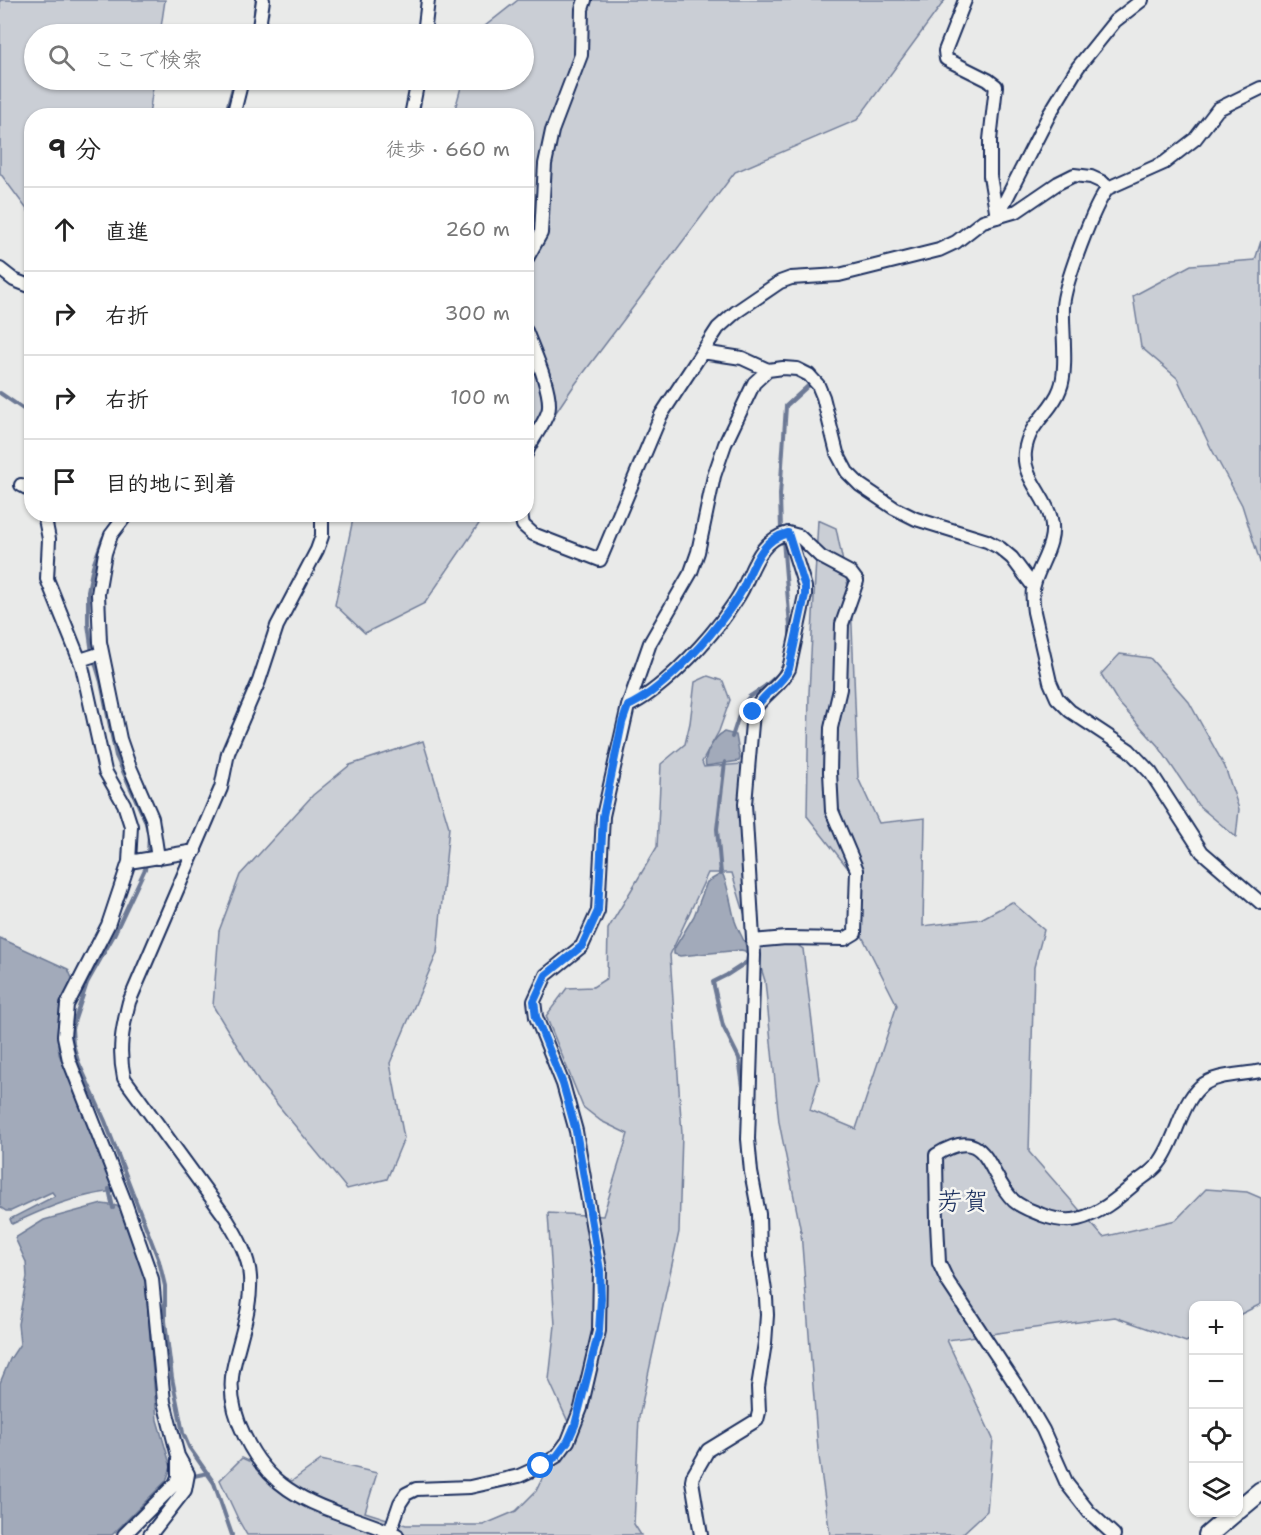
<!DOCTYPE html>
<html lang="ja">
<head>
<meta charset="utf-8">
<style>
	body { margin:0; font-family:"Shantell Sans","Klee One",sans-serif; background:#f2f2f2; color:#222 }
	.controls { position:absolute; right:18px; bottom:18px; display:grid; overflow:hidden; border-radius:12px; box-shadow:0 2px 4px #0004 }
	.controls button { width:54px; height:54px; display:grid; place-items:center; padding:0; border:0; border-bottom:2px solid #e0e0e0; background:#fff; color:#222; font:30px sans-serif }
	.stop { position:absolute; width:18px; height:18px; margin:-14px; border:4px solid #1a73e8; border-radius:50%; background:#fff }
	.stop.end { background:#1a73e8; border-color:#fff; box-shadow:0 2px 6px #0008 }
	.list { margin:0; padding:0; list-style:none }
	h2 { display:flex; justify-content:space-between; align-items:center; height:78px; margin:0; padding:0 24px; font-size:26px }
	h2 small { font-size:20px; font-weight:400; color:#767676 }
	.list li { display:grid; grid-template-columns:39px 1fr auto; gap:18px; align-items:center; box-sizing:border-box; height:84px; padding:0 24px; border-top:2px solid #e0e0e0 }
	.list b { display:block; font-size:22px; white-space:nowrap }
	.list em { font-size:20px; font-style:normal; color:#767676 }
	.icon { flex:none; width:33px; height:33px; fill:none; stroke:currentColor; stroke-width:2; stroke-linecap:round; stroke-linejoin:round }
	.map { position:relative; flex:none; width:1261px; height:1535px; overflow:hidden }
	.search { position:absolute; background:#fff; box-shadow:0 2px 4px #0004; left:24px; top:24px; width:510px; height:66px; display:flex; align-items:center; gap:15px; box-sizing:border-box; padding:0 21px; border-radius:33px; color:#767676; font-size:22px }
	.panel { position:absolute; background:#fff; box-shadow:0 2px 4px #0004; left:24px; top:108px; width:510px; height:414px; border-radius:24px }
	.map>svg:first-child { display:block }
	.green { fill:#caced5; stroke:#727e9a; stroke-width:1.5 }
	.water { fill:#a2aaba; stroke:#6c7995; stroke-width:1.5 }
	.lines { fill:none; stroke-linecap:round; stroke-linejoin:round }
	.stream { stroke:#6c7995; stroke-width:4 }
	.minor-casing { stroke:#1b2f5e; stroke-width:16 }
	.secondary-casing { stroke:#1b2f5e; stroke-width:22 }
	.minor { stroke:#f6f6f2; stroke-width:12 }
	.secondary { stroke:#f6f6f2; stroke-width:18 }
	.route { stroke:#1a73e8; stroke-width:8 }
	.labels { text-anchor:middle; stroke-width:5; stroke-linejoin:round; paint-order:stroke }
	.quarter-label { font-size:26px; fill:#1b2f5e; stroke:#f6f6f2 }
</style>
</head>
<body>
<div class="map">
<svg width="1261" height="1535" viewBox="0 0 1261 1535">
	<rect width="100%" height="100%" fill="#e9eae9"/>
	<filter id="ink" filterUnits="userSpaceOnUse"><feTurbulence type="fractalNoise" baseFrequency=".0167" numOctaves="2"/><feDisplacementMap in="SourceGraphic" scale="12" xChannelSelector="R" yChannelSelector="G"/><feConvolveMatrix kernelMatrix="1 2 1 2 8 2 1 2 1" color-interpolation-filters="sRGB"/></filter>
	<g filter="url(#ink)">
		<!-- green -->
		<path class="green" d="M 0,0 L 165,0 L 160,34 L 34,34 L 34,80 L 154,80 L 149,115 L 32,116 L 31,215 L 0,173 Z
			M 518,0 L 945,0 L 857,120 L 735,172 L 573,387 L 527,455 L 526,116 L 453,116 L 463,80 L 524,80 L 524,34 L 475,34 Z
			M 1261,241 L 1261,565 L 1242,505 L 1211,448 L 1177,378 L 1141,347 L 1133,296 L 1191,265 L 1255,260 Z
			M 354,514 L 485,514 L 485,515 L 425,603 L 365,633 L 335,605 Z
			M 818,520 L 836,528 L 851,601 L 858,778 L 879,823 L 925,818 L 923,926 L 981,919 L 1012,902 L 1044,930 L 1034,967 L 1029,1152 L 1103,1237 L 1176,1220 L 1206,1189 L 1247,1192 L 1261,1198 L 1261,1304 L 1239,1315 L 1238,1306 L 1194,1306 L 1193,1338 L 1186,1342 L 1115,1317 L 947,1340 L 993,1439 L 987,1511 L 961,1535 L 830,1535 L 818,1450 L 801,1232 L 779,1122 L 765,981 L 732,873 L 708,873 L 670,955 L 682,1134 L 679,1232 L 639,1417 L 634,1524 L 641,1535 L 247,1535 L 239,1521 L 220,1480 L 242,1458 L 292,1481 L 321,1460 L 377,1473 L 365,1512 L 406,1525 L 483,1525 L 516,1511 L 536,1491 L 569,1424 L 549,1380 L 555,1325 L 548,1213 L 603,1216 L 628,1134 L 601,1121 L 583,1107 L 546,1016 L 567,988 L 593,987 L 607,978 L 608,929 L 657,847 L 661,764 L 685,744 L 690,723 L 695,682 L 708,676 L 723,681 L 730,700 L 719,731 L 702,762 L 704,767 L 742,764 L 741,799 L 760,943 L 792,941 L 803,949 L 819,1079 L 810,1110 L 856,1129 L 897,1005 L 861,934 L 858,881 L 807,816 L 809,693 Z
			M 1120,654 L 1150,658 L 1189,702 L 1225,767 L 1239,809 L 1236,837 L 1198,805 L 1159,747 L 1118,702 L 1101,674 Z
			M 423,741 L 449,827 L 437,953 L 390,1063 L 404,1138 L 387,1179 L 347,1189 L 259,1082 L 213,1006 L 219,931 L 240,875 L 313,795 L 350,765 Z"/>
		<!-- water -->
		<path class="water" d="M 724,732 L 736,735 L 740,758 L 739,761 L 706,766 C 703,756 714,737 724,732 Z
			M 719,870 L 721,870 C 729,886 730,903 735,921 C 739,934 748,944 749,957 L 745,951 L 741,950 L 680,956 L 674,954 L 674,949 L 694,916 L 707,882 L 719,875 Z
			M 0,938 L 68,969 L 72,978 C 61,1008 55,1021 59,1054 L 116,1189 L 114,1191 C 74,1196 48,1207 12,1224 L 10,1219 L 55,1196 L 52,1192 L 11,1211 L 6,1211 L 0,1207 Z
			M 102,1204 L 117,1206 L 121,1210 L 138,1249 L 145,1277 L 157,1420 L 171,1467 L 166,1481 L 112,1535 L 2,1535 L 0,1532 L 0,1383 L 10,1359 L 20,1344 L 18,1324 L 27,1277 L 26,1262 L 15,1238 L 44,1220 Z"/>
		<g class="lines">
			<!-- stream -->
			<path class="stream" d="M 255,11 L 257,0
				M 225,116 L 235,80
				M 0,393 L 32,415
				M 118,514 L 103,538 L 93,566 L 88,591 L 88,624 L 92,653 L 101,682 L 116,756 L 145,820 L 149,834 L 148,854 L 145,869 L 114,935 L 87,983 L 72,1028 L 73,1044 L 78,1061 L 105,1121 L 159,1261 L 165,1286 L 165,1321 L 172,1378 L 183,1433 L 189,1447 L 214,1483 L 232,1535
				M 781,530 L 780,495 L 786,406 L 809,385
				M 783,540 L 790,626 L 790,641
				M 732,737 L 742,706 L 749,697 L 764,687 L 779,674 L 786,660
				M 721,874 L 717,829 L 725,762
				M 744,1094 L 739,1058 L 723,1026 L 713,982 L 727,975 L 747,962 L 748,957
				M 109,1189 L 113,1208
				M 194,1476 L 208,1473"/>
			<!-- minor casing -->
			<g class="minor-casing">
				<path id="minor" d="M 965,0 L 945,51 L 946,59 L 988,80 L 996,86 L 990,140 L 990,176 L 997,217
					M 258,34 L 263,0
					M 424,34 L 428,0
					M 1261,88 L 1218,109 L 1195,139 L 1164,163 L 1108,188 C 1094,204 1064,285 1063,307 C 1062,329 1068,370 1060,389 C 1052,412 1028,423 1025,452 C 1022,478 1046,496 1051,519 C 1057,543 1039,564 1034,585 C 1031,593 1033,604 1034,612 L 1050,682 L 1057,698 L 1070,711 L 1129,750 L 1151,773 L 1202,852 L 1261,903
					M 233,116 L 242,80
					M 411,116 L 418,80
					M 997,217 L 1050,113 L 1078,67 L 1115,21 L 1142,0
					M 526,260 L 541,233 L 545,164 L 552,131 L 581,55 L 582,9 L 585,0
					M 0,269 L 14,280 L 32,287
					M 526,331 C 533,349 554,395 548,412 C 543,427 531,439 526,454
					M 702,352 L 742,358 L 768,370 L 783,368 L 797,369 L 809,375 L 818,385 L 823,397 L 837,453 L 847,472 L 860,485 L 894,508 L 916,519 L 987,541 L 1000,548 L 1012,558 L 1033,586
					M 21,485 L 32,491
					M 44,514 L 49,539 L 47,579 L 82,666 L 105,771 L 124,804 L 131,826 L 129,862 L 108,925 L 67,1005 L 64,1036 L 69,1060 L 125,1202 L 152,1279 L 164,1402 L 178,1456 L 188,1474 L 185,1490 L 150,1535
					M 127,514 L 111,535 L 105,553 L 98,594 L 100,642 L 120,739 L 129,765 L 152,818 L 158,858
					M 322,514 L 322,536 L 317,550 L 277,626 L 259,681 L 228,753 L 221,788 L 129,1002 C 122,1030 118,1050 124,1078 L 226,1218 C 237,1236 249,1256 250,1277 C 252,1309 239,1339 233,1370 C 225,1412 254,1466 288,1489 C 320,1511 362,1519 397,1535
					M 521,514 L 523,525 L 533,534 L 600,560 L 661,415 L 718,328 L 736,312 L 780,282 L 791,278 L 839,275 L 939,250 L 956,242 L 983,221 L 1017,211 L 1058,183 L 1074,175 L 1091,177 L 1102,182 L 1108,188
					M 80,660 L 102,653
					M 628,706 C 659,692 699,650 720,623 C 727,613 735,603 741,592 C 753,570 759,540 788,533 L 805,587 L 805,595 L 789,669 C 781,686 762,695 753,712 L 745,804 L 754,955 L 748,1139 L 751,1172 L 759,1214 L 760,1256 L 766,1298 L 767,1315 L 765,1343 L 758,1387 L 759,1412 L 757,1420 L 708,1450 L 693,1476 L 692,1481 L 701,1535
					M 129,862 L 195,851
					M 753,941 L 786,938 L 845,939 L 855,933 L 857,870 L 832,811 L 830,772 L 831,728 L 840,689 L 842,624 L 857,581 L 851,573 L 821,557 L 799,536 L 788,533
					M 390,1532 L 400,1503 L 406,1494 L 416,1489 L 470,1487 L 519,1476 L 541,1466 L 557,1456 L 568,1441 L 581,1408 L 599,1331 L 600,1270 L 576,1131 L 563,1084 L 536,1017 L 534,1001 L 546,975 L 582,946 L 598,911 L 603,816 L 628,706 L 650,643 L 691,572 L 698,552 L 714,476 L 725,444 L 754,383 L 768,370
					M 124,1535 L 175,1484 L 178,1477 L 178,1459
					M 1114,1535 L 1089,1512 L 1067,1484 L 1043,1430 L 1022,1394 L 948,1282 L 939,1263 L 937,1223 L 936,1155 C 989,1121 986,1175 1014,1201 C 1022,1208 1033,1211 1042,1215 C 1053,1219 1066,1222 1078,1219 C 1102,1213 1119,1197 1138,1181 C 1145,1176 1154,1170 1159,1163 C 1176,1142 1180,1105 1200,1087 C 1214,1074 1243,1075 1261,1071"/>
			</g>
			<!-- secondary casing -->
			<g class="secondary-casing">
				<path id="secondary" d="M 1238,1510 L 1261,1491
					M 1208,1535 L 1235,1512"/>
			</g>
			<!-- minor -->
			<use href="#minor" class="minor"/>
			<!-- secondary -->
			<use href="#secondary" class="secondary"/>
		</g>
	</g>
	<g class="lines" filter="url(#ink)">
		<!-- route -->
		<path class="route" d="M 541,1466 L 557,1456 L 568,1441 L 575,1425 L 599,1331 L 601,1298 L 600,1270 L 576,1131 L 563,1084 L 536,1017 L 534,1001 L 546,975 L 582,946 L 598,911 L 603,816 L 622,723 L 628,706 C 659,692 699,650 720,622 C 727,613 735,603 741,592 C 753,569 759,540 788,533 L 805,587 L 805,595 L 789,669 C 781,686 762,694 753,712"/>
	</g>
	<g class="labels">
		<!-- quarter labels -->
		<g class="quarter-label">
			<text x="963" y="1210">芳賀</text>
		</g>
	</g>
</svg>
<div class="controls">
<button>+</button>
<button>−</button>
<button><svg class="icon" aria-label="locate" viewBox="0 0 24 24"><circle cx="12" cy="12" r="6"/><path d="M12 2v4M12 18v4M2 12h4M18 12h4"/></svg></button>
<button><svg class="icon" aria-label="layers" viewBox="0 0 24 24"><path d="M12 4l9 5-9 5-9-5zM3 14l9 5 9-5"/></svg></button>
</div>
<div class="stop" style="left:541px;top:1466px"></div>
<div class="stop end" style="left:753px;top:712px"></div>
<div class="search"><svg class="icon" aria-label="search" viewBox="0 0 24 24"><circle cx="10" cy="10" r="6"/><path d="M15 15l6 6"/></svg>ここで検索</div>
<section class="panel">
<h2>9 分<small>徒歩 · 660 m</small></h2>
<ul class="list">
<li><svg class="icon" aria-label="ahead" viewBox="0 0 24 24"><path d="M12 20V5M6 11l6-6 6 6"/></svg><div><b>直進</b></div><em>260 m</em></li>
<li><svg class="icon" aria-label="right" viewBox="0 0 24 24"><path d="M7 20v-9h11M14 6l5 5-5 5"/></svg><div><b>右折</b></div><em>300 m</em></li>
<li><svg class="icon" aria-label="right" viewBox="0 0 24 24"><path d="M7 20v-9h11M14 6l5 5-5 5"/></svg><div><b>右折</b></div><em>100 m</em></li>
<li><svg class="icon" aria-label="arrive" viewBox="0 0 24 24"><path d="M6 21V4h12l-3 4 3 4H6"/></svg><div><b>目的地に到着</b></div></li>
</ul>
</section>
</div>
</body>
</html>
